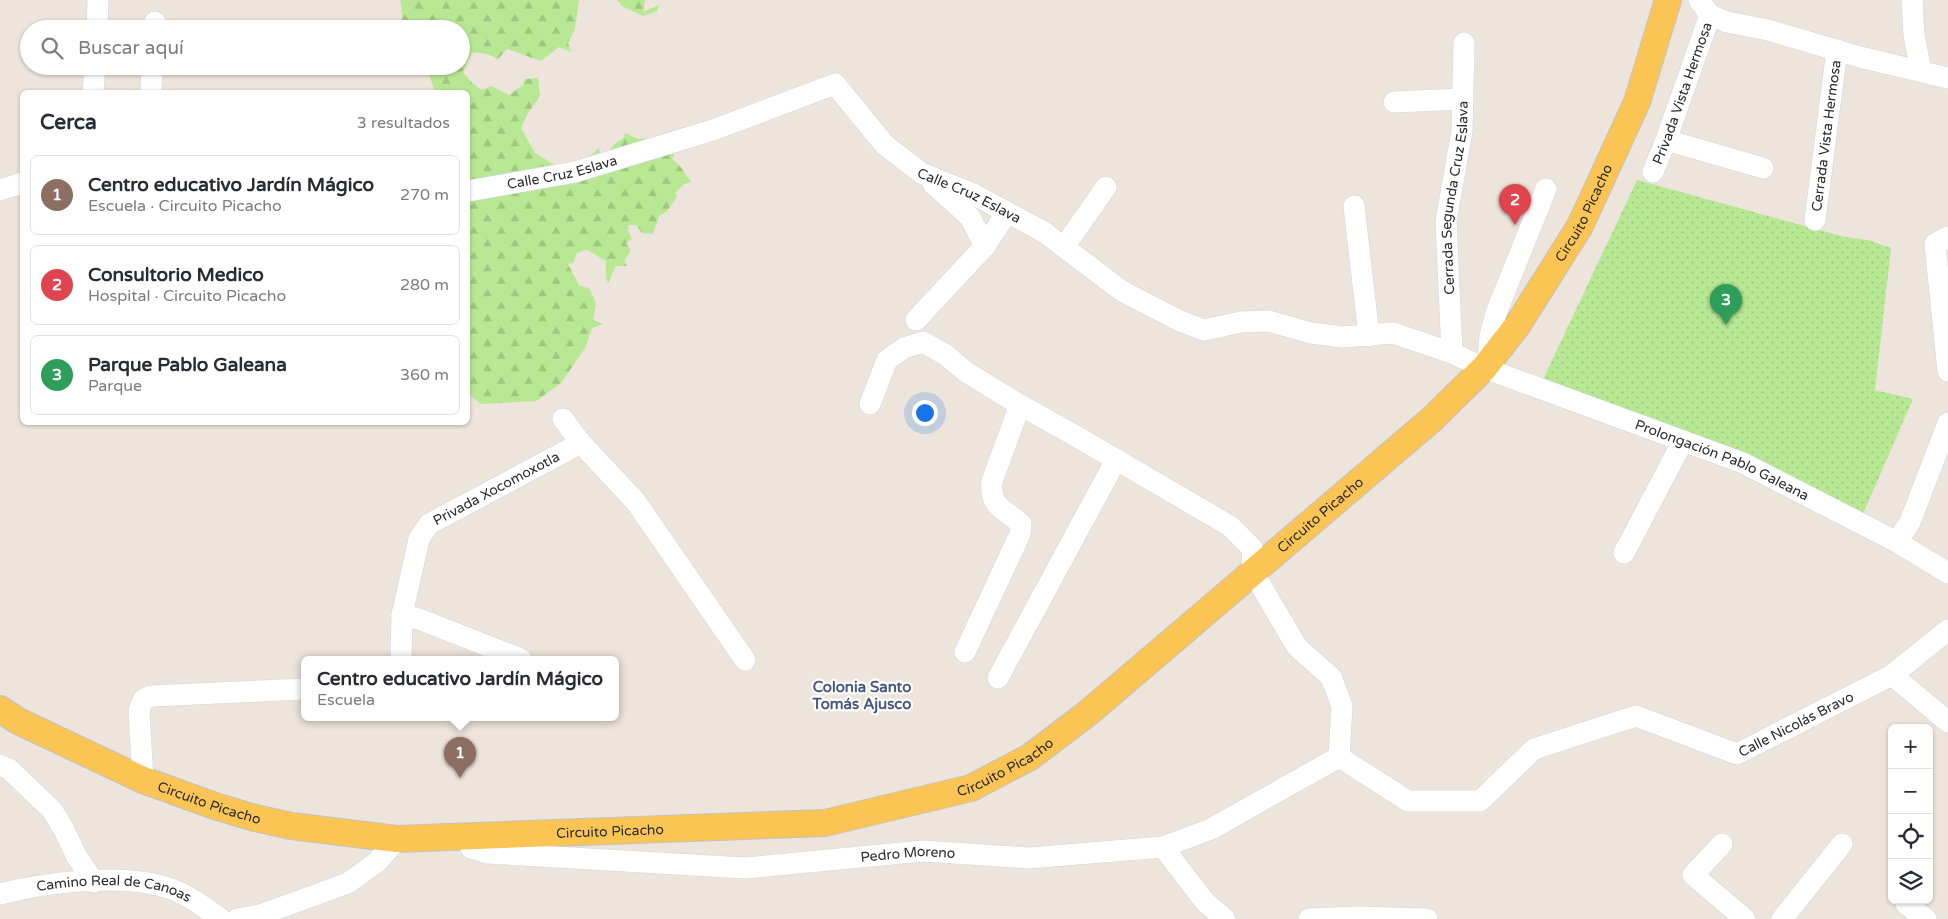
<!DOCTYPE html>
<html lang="es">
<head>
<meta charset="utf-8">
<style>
	body { margin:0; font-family:"Varela Round",sans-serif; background:#f7f7f7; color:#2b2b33 }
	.controls { position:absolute; right:15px; bottom:15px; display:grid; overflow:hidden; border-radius:8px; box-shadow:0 1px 4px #0004 }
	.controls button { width:45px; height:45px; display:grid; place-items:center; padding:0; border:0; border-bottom:1px solid #e1e1e2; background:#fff; color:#2b2b33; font:25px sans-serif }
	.you { position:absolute; left:924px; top:412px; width:18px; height:18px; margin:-12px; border:4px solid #fff; border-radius:50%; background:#1a73e8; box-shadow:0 0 0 8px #1a73e833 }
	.badge { display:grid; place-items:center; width:32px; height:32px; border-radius:50%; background:#376dff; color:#fff; font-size:16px; font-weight:700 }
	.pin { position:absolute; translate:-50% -41px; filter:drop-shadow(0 1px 2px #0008) }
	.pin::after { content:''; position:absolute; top:26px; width:18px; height:15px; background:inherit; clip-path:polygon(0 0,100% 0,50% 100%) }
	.popup { position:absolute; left:301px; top:656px; width:318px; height:65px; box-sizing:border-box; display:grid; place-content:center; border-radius:8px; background:#fff; filter:drop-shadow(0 1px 4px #0005); font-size:16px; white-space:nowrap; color:#7c7c81 }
	.popup b { font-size:19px; color:#2b2b33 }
	.popup::after { content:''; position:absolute; left:50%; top:100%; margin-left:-10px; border:10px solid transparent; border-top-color:#fff }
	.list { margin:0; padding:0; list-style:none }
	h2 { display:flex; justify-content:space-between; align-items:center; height:65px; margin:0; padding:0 20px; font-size:21px }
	h2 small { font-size:16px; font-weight:400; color:#7c7c81 }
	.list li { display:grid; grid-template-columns:32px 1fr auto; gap:15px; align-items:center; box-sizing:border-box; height:80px; margin:0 10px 10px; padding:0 10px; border:1px solid #e1e1e2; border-radius:8px }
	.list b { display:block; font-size:19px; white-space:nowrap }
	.list p { margin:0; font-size:16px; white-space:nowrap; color:#7c7c81 }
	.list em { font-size:16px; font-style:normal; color:#7c7c81 }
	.icon { flex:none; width:28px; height:28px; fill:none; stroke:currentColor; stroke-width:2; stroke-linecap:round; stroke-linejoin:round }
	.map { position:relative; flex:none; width:1948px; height:919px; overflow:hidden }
	.search { position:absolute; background:#fff; box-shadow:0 1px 4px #0004; left:20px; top:20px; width:450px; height:55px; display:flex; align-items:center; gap:12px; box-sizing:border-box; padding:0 18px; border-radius:28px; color:#7c7c81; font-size:19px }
	.panel { position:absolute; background:#fff; box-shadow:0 1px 4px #0004; left:20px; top:90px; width:450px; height:335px; border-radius:8px }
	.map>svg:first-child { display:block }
	.forest { fill:url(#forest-firs) }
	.park { fill:url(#park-dots) }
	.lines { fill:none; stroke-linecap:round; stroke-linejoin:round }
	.minor-casing { stroke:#d1d6e4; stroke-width:22 }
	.major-casing { stroke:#c3c3c3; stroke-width:28 }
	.minor { stroke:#fff; stroke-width:21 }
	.major { stroke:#fac554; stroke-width:26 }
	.labels { text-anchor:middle; stroke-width:4.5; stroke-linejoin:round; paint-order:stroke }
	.street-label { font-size:14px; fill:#2a2a2a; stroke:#fff }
	.neighbourhood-label { font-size:15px; font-weight:bold; fill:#47567e; stroke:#fff }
</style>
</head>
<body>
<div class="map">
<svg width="1948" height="919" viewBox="0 0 1948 919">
	<defs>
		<pattern id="forest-firs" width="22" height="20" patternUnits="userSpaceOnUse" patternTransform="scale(1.25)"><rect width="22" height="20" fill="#b8e894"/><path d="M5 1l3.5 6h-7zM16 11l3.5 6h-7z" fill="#9ec780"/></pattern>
		<pattern id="park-dots" width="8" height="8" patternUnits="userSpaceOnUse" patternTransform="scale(1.25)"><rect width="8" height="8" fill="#b8e894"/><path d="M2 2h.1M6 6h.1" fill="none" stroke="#9ec780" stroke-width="1.8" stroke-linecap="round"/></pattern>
	</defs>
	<rect width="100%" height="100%" fill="#ede4db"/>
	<!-- forest -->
	<path class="forest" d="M 400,0 L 579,0 L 575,29 L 568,43 L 571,52 L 559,47 L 541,61 L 507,49 L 498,59 L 487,54 L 472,52 L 463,72 L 472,83 L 482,90 L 491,86 L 509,95 L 523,85 L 525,79 L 538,78 C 540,96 542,95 531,109 C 527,114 524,122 521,128 L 535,153 L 558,167 L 584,161 L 599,148 L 601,158 C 608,153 615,141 623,139 L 625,133 L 638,139 L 648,138 L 663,147 L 672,150 L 674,155 L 672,159 L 680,166 L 691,182 L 684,184 L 675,193 L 677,197 L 667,211 L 659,216 L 653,234 L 642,233 L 636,225 L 629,225 L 628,231 L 632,239 L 626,243 L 631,250 L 624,261 L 627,266 L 616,266 L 608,283 L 606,278 L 606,261 L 587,250 L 577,253 L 573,263 L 568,264 L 579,285 L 590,289 L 596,304 L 593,320 L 603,324 L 592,328 L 585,348 L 561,383 L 536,401 L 481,404 L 468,394 L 468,92 L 435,92 L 426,66 L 461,66 L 461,29 L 405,29 C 400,19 403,10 400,0 Z
		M 617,0 L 645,0 L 643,12 L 659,5 L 657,11 L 643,16 L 622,6 Z"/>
	<!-- park -->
	<path class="park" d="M 1637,180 L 1845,237 L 1868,240 L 1891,248 L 1875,390 L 1913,399 L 1859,523 L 1539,388 Z"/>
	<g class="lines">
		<!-- minor casing -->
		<g class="minor-casing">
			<g id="minor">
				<path d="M 1699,0 L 1710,15 L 1727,22 L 1768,30 L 1860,57 L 1948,78"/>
				<path d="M 1912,0 L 1914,35 L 1921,71"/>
				<path d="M 97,29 L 98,0"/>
				<path d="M 155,29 L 155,22"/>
				<path d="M 93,92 L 95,66"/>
				<path d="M 151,92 L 152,66"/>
				<path d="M 1394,102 L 1463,99"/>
				<path d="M 1666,140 L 1763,168"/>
				<path id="s1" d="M 1653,172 L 1666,140 L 1710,15"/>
				<path d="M 933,184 L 970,217 L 985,246"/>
				<path d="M 0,190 L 22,183"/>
				<path id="s2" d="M 468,191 L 575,172 L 713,130 L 835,84 L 884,144 L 921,173 L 973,194 L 1044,232 L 1122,291 L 1180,321 L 1204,330 L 1241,322 L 1269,321 L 1311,333 L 1342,337 L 1393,333 L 1452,353 L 1484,368 L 1743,463 L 1897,542 L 1948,573"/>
				<path d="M 1354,206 L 1369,336"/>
				<path id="s3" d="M 1815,220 L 1837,50"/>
				<path d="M 1948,237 L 1935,244 L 1948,371"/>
				<path d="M 1064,247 L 1106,187"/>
				<path d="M 916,320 L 985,246 L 1007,212"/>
				<path id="s4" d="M 1452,353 L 1446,221 L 1462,131 L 1464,43"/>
				<path d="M 1488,363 L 1490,336 L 1496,313 L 1546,189"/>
				<path d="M 870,404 L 887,360 L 904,348 L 923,342 L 946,355 L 966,372 L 1020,405 L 1074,435 L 1230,526 L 1252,548 L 1253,572 L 1297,647 L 1331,677 L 1342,706 L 1339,757"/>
				<path d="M 563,419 L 581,443 L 636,502 L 745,660"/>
				<path d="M 1897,542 L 1910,522 L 1948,423"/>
				<path d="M 1624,553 L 1683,441"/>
				<path d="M 402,615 L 419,619 L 521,659"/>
				<path d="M 965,652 L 1020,534 L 1021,524 C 1003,508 989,507 992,481 L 1020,405"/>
				<path id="s5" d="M 401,659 L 402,615 L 419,539 L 429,524 L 581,443"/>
				<path d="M 1892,675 L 1948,722"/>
				<path d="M 998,678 L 1116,460"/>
				<path id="s6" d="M 1339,757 L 1408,801 L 1480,801 L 1534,749 L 1636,716 L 1737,754 L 1892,675 L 1948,630"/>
				<path d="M 0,765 L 9,769 L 52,810 L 63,828 L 77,857 L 94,882"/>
				<path d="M 143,780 L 139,711 L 143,700 L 151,696 L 305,689"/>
				<path id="s7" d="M 469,835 L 471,848 L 487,853 L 745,868 L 923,851 L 1029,858 L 1163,847 L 1211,829 L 1339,757"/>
				<path d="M 1722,844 L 1693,875 L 1745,919"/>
				<path d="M 1163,847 L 1205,902 L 1225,919"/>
				<path id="s8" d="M 0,894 C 47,882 122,873 168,888 C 187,894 204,907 221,919"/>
				<path d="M 1906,904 L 1926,919"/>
				<path d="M 237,919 L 260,915 L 348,883 L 377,862 L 397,839"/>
				<path d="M 1309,919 L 1357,917 L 1427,919"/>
				<path d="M 1782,919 L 1842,844"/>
			</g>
		</g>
		<!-- major casing -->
		<g class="major-casing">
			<g id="major">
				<path id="s9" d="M 0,709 L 18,721 L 143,780 L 215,806 L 255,818 L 291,826 L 397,839 L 825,823 L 971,788 L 1030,757 L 1088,713 L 1431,420 L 1484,368 L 1517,326 L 1580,226 L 1637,102 L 1668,0"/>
			</g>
		</g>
		<!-- minor -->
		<use href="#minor" class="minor"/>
		<!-- major -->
		<use href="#major" class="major"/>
	</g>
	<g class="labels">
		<!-- street labels -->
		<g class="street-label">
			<text dy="5" stroke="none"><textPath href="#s1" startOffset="84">Privada Vista Hermosa</textPath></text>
			<text dy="5" stroke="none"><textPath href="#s3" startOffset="85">Cerrada Vista Hermosa</textPath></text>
			<text dy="5" stroke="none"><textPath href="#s2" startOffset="96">Calle Cruz Eslava</textPath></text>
			<text dy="5" stroke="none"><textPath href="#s2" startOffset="561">Calle Cruz Eslava</textPath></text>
			<text dy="5" stroke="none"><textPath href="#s4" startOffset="156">Cerrada Segunda Cruz Eslava</textPath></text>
			<text dy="5" stroke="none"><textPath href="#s9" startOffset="1850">Circuito Picacho</textPath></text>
			<text dy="5" stroke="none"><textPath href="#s2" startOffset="1378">Prolongación Pablo Galeana</textPath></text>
			<text dy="5" stroke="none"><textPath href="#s5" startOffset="216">Privada Xocomoxotla</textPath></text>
			<text dy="5" stroke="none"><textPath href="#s9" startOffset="1445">Circuito Picacho</textPath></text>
			<text dy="5" stroke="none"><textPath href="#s6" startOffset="510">Calle Nicolás Bravo</textPath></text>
			<text dy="5" stroke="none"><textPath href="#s9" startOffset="1040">Circuito Picacho</textPath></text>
			<text dy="5" stroke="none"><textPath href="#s9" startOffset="230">Circuito Picacho</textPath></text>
			<text dy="5" stroke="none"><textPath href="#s9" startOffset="635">Circuito Picacho</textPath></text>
			<text dy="5" stroke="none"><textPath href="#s7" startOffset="452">Pedro Moreno</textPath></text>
			<text dy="5" stroke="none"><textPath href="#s8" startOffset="116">Camino Real de Canoas</textPath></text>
		</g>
		<!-- neighbourhood labels -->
		<g class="neighbourhood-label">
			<text x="862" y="692">Colonia Santo<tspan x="862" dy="17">Tomás Ajusco</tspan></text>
		</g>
	</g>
</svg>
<div class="controls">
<button>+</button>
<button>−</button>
<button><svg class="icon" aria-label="locate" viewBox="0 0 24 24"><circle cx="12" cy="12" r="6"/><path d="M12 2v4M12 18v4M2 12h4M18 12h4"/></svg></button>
<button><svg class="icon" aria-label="layers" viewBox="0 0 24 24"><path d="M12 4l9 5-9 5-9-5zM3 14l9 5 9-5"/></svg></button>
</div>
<div class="you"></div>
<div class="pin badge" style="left:460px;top:778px;background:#8d6e63">1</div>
<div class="popup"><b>Centro educativo Jardín Mágico</b>Escuela</div>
<div class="pin badge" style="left:1515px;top:225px;background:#e0444e">2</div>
<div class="pin badge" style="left:1726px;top:325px;background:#2e9e5b">3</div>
<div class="search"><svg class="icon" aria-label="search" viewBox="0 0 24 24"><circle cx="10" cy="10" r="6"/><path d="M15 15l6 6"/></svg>Buscar aquí</div>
<section class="panel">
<h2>Cerca<small>3 resultados</small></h2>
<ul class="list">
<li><span class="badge" style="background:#8d6e63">1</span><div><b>Centro educativo Jardín Mágico</b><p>Escuela · Circuito Picacho</p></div><em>270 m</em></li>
<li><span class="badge" style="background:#e0444e">2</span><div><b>Consultorio Medico</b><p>Hospital · Circuito Picacho</p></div><em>280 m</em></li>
<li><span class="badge" style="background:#2e9e5b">3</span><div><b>Parque Pablo Galeana</b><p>Parque</p></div><em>360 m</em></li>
</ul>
</section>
</div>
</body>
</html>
